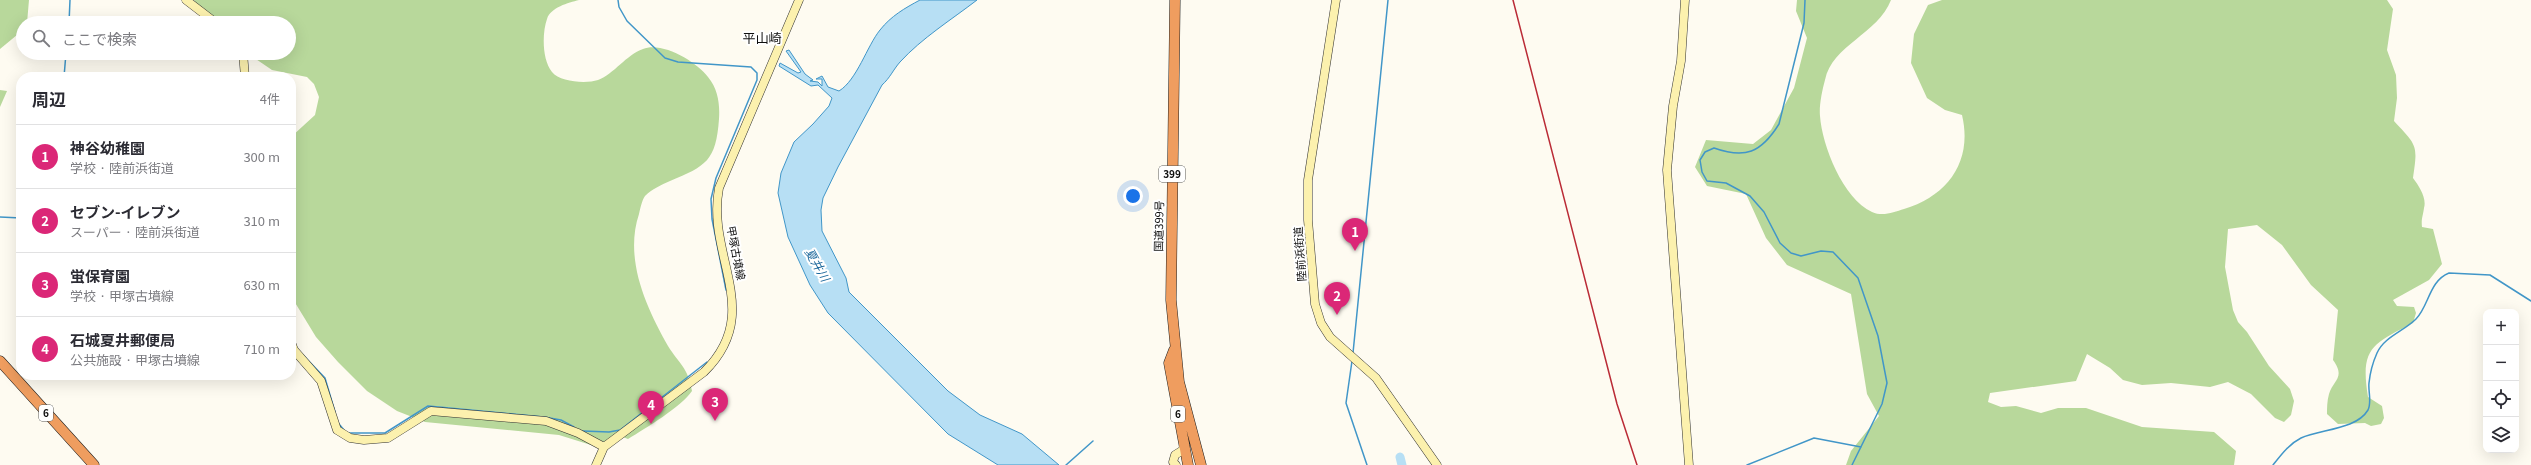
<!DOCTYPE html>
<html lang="ja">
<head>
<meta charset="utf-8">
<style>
	body { margin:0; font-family:Georgia,"Noto Sans JP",serif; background:#f2f2f3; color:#2b2b33 }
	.controls { position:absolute; right:12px; bottom:12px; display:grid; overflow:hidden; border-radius:8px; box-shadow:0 4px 16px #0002 }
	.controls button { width:36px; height:36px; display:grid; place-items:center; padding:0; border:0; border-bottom:1px solid #e1e1e2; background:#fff; color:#2b2b33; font:20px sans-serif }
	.you { position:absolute; left:1133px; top:196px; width:14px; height:14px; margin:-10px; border:3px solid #fff; border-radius:50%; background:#1a73e8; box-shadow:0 0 0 6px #1a73e833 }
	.badge { display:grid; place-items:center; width:26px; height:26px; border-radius:50%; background:#db2777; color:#fff; font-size:13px; font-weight:700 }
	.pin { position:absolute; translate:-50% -33px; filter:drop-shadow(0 1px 2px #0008) }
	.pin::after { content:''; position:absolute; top:21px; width:14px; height:12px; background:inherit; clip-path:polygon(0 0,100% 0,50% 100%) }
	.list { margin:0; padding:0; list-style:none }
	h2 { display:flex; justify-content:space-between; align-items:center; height:52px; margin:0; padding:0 16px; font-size:17px }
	h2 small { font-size:13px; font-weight:400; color:#7c7c81 }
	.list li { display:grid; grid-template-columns:26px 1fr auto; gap:12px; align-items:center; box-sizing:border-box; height:64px; padding:0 16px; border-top:1px solid #e1e1e2 }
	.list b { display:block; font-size:15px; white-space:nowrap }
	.list p { margin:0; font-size:13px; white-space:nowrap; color:#7c7c81 }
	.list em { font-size:13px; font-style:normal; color:#7c7c81 }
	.icon { flex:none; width:22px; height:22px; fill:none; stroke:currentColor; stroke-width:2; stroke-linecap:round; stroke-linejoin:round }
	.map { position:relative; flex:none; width:2531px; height:465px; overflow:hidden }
	.search { position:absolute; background:#fff; box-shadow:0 4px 16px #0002; left:16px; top:16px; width:280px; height:44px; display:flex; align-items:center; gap:10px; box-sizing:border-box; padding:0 14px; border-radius:22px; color:#7c7c81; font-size:15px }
	.panel { position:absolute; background:#fff; box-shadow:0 4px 16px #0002; left:16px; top:72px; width:280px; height:308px; border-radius:16px }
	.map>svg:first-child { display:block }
	.forest { fill:#b8d89b }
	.water { fill:#b7dff4; stroke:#4196c8 }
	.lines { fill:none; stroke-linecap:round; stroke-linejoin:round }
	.stream { stroke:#4196c8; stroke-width:1.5 }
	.river { stroke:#b7dff4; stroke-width:9 }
	.secondary-casing { stroke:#313131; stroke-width:9 }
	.highway-casing { stroke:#202020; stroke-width:11 }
	.secondary { stroke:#fcf1ae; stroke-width:8 }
	.highway { stroke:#ef9d5f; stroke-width:10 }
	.rail { stroke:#ba2b36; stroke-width:1.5 }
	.labels { text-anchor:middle; stroke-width:4; stroke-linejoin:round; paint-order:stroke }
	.shield { fill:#fff; stroke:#575757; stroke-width:1 }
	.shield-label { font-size:10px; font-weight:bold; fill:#0f0f0f }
	.street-label { font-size:11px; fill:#0f0f0f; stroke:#fff }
	.water-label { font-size:12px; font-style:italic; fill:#1c689c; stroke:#fff }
	.quarter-label { font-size:13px; fill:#0f0f0f; stroke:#fff }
</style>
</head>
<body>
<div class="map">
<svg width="2531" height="465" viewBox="0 0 2531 465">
	<rect width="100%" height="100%" fill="#fefbf1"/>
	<!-- forest -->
	<path class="forest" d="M 0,0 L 29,0 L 27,23 L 23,23 L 23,30 L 0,49 Z
		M 194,0 L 579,0 C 568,3 551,7 547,19 C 542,33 542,60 552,72 C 560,82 586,84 598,80 C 614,74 626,55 643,49 C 662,41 697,62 708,77 C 718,89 720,104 719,119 C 716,161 706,166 670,181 C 661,185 652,189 645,196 C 642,200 640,209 639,214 C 624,259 646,307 668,346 C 679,364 688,367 692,391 C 681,407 646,428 628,439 L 620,436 L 607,450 L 559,435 L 425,422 L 397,411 L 367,391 L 338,362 L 316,337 L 291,296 L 291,137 L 315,115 L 319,97 L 314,84 L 307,77 L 272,70 L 247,53 L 289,53 L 289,23 L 209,23 Z
		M 1797,0 L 1891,0 C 1878,34 1832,45 1825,80 C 1822,91 1819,106 1820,116 C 1822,145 1843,199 1872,212 C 1883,217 1894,212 1904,209 C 1948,196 1973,161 1962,115 L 1945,110 L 1927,98 L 1911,63 L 1914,34 L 1928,5 L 1942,0 L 2387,0 L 2393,9 L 2387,50 L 2396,75 L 2397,98 L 2394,121 C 2417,146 2418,144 2413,178 C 2419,186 2427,198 2424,208 C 2423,216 2421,219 2422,227 L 2433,229 L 2442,264 L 2429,280 L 2393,300 L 2397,306 L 2414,307 L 2416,313 L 2413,323 C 2372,344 2360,348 2368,397 L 2382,406 L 2384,418 L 2381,424 L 2371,426 L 2365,423 L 2338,424 L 2327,414 C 2327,408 2327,401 2329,394 C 2333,380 2346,378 2333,360 L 2338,310 L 2311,285 L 2282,245 L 2257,225 L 2228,229 L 2225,267 L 2233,310 L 2238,322 L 2247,332 L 2269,366 L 2290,389 L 2294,401 L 2291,415 L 2284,422 L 2275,418 L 2251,394 L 2228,382 L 2210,387 L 2171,383 L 2142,385 L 2123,380 L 2110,368 L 2087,354 L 2076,381 L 1990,393 L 1988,402 L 2001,407 L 2016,406 L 2041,413 L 2058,408 L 2086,408 L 2142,427 L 2214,432 L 2236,451 L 2234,465 L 1846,465 L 1851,451 L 1879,416 L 1867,394 L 1851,294 L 1787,265 L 1766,238 L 1746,194 L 1707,186 L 1695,167 L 1706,140 L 1753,144 L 1771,130 L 1794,88 L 1807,38 L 1796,11 Z
		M 0,90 L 7,91 L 0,107 Z"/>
	<!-- water -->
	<path class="water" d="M 920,0 L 977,0 C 951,20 922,38 900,62 C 893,70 890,78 882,85 L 838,167 L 823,198 L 821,210 L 822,231 L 846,278 L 849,292 L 948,391 L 980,415 L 1022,434 L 1059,465 L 998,465 L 948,434 L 828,313 L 810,285 L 788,237 L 778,193 L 781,173 L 794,142 L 813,124 L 829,106 L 832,98 L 818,85 L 811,86 L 779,66 L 780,63 L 798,73 L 801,72 L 786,51 L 789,50 L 805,74 L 813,80 L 810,81 L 818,82 L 822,86 L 822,79 L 816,79 L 822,76 L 828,87 L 839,91 C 857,80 867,46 880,30 C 891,16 905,8 920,0 Z"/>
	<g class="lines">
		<!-- stream -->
		<path class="stream" d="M 618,0 L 619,7 L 627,21 L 665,58 L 678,62 L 751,67 L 757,73 L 757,80 L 716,178 L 711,199 L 712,219 L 726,290
			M 1805,0 L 1804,23 L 1779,124 C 1761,153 1745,159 1714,148 L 1705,152 L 1700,160 L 1702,172 L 1707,181 L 1726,183 L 1750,196 L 1764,212 L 1780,243 L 1791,253 L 1801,256 L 1821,251 L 1833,252 L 1858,278 L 1878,336 L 1887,383 L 1882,404 L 1852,465
			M 69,23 L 70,0
			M 64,77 L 66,53
			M 0,217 L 21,218
			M 291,306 L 295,342
			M 1353,353 L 1388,0
			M 303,355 L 325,378 L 335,412
			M 1352,361 L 1346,403 L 1367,465
			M 339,424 L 344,430
			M 583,431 L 609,432 L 620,430 L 707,362
			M 349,433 L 385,433 L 428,406 L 544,417 L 561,420 L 574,427
			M 1066,465 L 1093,441
			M 1747,465 L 1814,438 L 1861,447
			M 2273,465 C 2281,455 2289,444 2301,438 C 2320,429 2356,430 2368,410 C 2372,402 2368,391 2369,383 C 2370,373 2373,362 2377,353 C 2384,337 2404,331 2416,319 C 2429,306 2429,281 2449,273 L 2490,275 L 2531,301"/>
		<!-- river -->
		<path class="river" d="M 1400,457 L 1402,465"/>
		<!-- secondary casing -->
		<g class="secondary-casing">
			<path id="secondary" d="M 186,0 L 216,23
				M 1336,0 L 1308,180 L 1308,220 L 1315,304 L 1321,323 L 1330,337 L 1376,378 L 1437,465
				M 1685,0 L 1681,61 L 1673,106 L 1667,170 L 1689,465
				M 243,53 L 245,77
				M 291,342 L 294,350 L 321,381 L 337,430 L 350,438 L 364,440 L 388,438 L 431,411 L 546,421 L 578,433 L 604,447
				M 596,465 L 604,447 L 704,372 C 765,312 706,257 719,188 L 799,0
				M 1176,465 L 1173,462 L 1175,455 L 1183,450 L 1184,443"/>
		</g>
		<!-- highway casing -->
		<g class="highway-casing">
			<path id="highway" d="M 1175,0 L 1171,300 L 1179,382 L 1201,465
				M 1174,350 L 1169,363 L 1188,465
				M 0,361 L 94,465"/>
		</g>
		<!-- secondary -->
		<use href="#secondary" class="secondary"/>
		<!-- highway -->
		<use href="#highway" class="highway"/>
		<!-- rail -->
		<path class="rail" d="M 1513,0 L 1617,404 L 1637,465"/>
	</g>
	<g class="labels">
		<!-- shield labels -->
		<g class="shield">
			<rect x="1159" y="166" width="26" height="16" rx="3"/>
			<rect x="39" y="405" width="14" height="16" rx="3"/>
			<rect x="1171" y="406" width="14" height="16" rx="3"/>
		</g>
		<g class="shield-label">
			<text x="1172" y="178">399</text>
			<text x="46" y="417">6</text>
			<text x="1178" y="418">6</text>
		</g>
		<!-- street labels -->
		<g class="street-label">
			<text transform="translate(1159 226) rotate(-89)" y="4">国道399号</text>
			<text transform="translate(736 253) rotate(79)" y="4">甲塚古墳線</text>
			<text transform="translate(1300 254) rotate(-94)" y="4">陸前浜街道</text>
		</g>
		<!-- water labels -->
		<g class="water-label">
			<text transform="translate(817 265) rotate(60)" y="4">夏井川</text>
		</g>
		<!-- quarter labels -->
		<g class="quarter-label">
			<text x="762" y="43">平山崎</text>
		</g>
	</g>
</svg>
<div class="controls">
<button>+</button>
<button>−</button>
<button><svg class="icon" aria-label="locate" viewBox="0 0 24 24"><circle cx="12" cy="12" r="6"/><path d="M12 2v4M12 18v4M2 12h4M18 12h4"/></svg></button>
<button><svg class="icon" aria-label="layers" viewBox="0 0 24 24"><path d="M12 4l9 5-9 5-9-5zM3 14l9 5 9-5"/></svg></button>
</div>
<div class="you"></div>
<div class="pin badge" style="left:1355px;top:251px">1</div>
<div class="pin badge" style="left:1337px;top:315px">2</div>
<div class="pin badge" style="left:715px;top:421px">3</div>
<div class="pin badge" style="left:651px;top:424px">4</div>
<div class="search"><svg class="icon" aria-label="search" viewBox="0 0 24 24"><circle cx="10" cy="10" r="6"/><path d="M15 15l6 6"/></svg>ここで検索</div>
<section class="panel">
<h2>周辺<small>4件</small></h2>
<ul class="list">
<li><span class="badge">1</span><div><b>神谷幼稚園</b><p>学校 · 陸前浜街道</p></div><em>300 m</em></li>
<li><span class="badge">2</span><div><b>セブン-イレブン</b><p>スーパー · 陸前浜街道</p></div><em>310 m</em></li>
<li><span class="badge">3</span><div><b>蛍保育園</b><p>学校 · 甲塚古墳線</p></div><em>630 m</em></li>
<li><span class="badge">4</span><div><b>石城夏井郵便局</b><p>公共施設 · 甲塚古墳線</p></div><em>710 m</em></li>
</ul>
</section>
</div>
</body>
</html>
